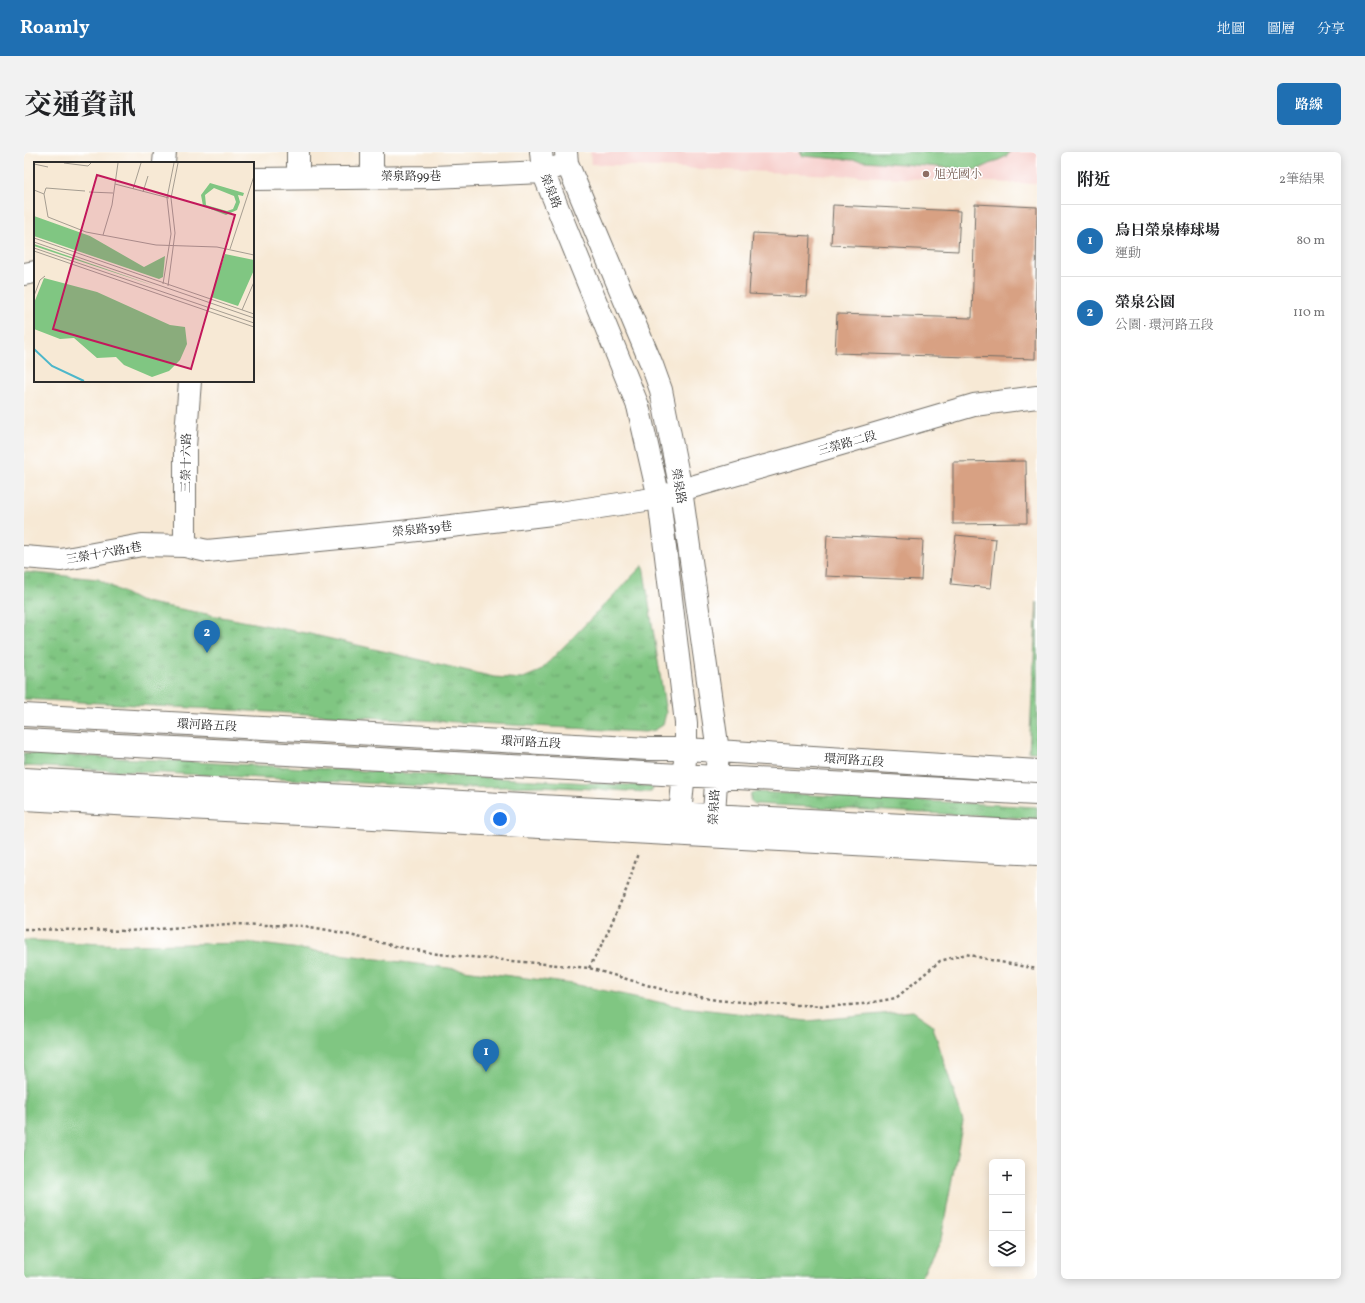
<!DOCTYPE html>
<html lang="zh-TW">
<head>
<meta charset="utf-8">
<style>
	body { margin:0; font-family:Vollkorn,"Noto Serif TC",serif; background:#f2f2f2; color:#202124 }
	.controls { position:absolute; right:12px; bottom:12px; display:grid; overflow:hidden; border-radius:6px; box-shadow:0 2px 10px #0003 }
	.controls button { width:36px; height:36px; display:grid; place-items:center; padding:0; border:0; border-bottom:1px solid #e0e0e0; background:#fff; color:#202124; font:20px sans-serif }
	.you { position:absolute; left:476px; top:667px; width:14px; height:14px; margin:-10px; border:3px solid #fff; border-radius:50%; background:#1a73e8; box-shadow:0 0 0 6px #1a73e833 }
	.badge { display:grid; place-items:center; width:26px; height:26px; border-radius:50%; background:#1f6fb2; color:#fff; font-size:13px; font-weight:700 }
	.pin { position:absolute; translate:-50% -33px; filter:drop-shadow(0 1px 2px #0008) }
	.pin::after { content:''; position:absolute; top:21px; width:14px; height:12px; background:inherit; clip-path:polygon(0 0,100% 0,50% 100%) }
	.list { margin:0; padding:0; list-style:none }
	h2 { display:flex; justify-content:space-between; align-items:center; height:52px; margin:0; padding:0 16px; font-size:17px }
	h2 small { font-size:13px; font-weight:400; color:#757577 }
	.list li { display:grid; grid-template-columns:26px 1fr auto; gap:12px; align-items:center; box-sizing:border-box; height:72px; padding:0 16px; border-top:1px solid #e0e0e0 }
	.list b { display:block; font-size:15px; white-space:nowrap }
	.list p { margin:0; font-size:13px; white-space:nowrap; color:#757577 }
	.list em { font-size:13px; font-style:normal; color:#757577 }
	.icon { flex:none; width:22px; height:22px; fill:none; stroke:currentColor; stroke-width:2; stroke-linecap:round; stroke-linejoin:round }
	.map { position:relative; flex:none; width:1013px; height:1127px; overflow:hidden; border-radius:6px }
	header { display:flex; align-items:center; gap:24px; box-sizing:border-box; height:56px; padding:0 20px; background:#1f6fb2; color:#fff }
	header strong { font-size:19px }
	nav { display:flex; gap:22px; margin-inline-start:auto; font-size:14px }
	.intro { display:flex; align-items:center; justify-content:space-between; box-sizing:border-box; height:96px; padding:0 24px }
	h1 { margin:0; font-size:28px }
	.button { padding:10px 18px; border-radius:6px; background:#1f6fb2; color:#fff; font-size:14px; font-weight:700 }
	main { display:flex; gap:24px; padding:0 24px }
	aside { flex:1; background:#fff; border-radius:6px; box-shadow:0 2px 10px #0003 }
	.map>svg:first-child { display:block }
	.built { fill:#f7d0cd }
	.grass { fill:url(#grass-tufts); stroke:#567856 }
	.garden { fill:#80c682; stroke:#567856 }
	.building { fill:#d8a183 }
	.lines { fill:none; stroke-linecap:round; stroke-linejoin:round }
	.minor-casing { stroke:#726e66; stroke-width:24 }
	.path { stroke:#726e66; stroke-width:2.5; stroke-dasharray:3 3; stroke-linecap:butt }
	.minor { stroke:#fff; stroke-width:22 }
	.education-dot { fill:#8d6e63; stroke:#fff; stroke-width:1.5 }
	.labels { text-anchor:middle; stroke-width:3; stroke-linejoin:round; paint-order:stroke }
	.education-label { font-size:12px; fill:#785e54; stroke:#fff; text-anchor:start }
	.street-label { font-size:12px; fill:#2b2b2b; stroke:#fff }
	.inset-river { fill:none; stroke:#4db7ca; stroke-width:2 }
	.inset-road { fill:none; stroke:#a59d91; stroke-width:1 }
	.view { fill:#c2185b; fill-opacity:0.15; stroke:#c2185b; stroke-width:2 }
	.inset-edge { fill:none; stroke:#2b2b2b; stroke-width:2 }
</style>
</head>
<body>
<header>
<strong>Roamly</strong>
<nav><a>地圖</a><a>圖層</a><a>分享</a></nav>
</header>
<div class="intro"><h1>交通資訊</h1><a class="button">路線</a></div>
<main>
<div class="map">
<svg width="1013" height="1127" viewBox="0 0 1013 1127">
	<defs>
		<pattern id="grass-tufts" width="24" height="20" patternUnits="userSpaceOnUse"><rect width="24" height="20" fill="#80c682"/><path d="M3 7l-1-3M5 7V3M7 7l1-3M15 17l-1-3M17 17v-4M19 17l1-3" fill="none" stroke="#69a16b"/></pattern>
	</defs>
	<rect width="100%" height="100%" fill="#fff"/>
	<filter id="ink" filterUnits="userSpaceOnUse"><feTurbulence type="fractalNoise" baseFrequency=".025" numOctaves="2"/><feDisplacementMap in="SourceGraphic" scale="8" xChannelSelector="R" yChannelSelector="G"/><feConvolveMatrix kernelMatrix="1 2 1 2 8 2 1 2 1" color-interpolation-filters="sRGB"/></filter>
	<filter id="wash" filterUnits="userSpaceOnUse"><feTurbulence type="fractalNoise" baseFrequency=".012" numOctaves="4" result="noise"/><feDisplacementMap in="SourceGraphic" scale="16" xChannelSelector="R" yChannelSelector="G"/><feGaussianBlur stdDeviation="0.9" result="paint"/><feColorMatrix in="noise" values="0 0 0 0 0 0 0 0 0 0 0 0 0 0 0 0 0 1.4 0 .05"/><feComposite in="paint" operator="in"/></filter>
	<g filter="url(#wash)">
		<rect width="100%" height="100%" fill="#f7e9d5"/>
		<!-- built -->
		<path class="built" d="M 566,0 L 1013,0 L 1013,32 L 567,12 Z"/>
		<!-- grass -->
		<path class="grass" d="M 619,413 L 642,561 L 639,573 L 631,578 L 621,580 L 0,547 L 0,420 L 74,427 L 115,449 L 286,482 L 470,525 L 497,527 L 516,519 Z
			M 1013,450 L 1013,600 L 1005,600 Z
			M 0,601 L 624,634 L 628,635 L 629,637 L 627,640 L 622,640 L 518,634 L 437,636 L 0,614 Z
			M 733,640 L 1013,655 L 1013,667 L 731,652 L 726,648 L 727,641 Z"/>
		<!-- garden -->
		<path class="garden" d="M 776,0 L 986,0 L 983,4 L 953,18 L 779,4 Z
			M 0,788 L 98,793 L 229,791 L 549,832 L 658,855 L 783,869 L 889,859 L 908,872 L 939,969 L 917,1087 L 896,1127 L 0,1127 Z"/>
		<g id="blocks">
			<!-- building -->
			<path class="building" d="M 951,52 L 1013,55 L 1011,207 L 811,201 L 813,162 L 948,166 Z
				M 809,53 L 936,59 L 934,99 L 807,93 Z
				M 729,81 L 786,84 L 783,145 L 725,142 Z
				M 1002,309 L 1003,371 L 929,372 L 929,310 Z
				M 803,383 L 899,388 L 897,428 L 801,424 Z
				M 932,383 L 972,387 L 967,436 L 927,432 Z"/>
		</g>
	</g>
	<g filter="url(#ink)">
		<use href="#blocks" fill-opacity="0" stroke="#726e66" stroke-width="1"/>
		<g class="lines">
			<!-- minor casing -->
			<g class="minor-casing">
				<path id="minor" d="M 348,0 L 348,25
					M 517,0 L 519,20 L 614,254 L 635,346 L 662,571 L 662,597 L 655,674
					M 542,0 L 543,11 L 628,213 L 637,238 L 657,338 L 691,578 L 694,599 L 689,678
					M 140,11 L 141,0
					M 274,26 L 274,0
					M 229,27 L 410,25 L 519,20 L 533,15
					M 0,122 L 11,120
					M 161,394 L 161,295 L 166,229
					M 0,405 L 37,408 L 118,393 L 161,394 L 183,399 L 377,380 L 536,361 L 635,346 L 657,338 L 766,307 L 950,253 L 1013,245
					M 0,563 L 625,597 L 662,597 L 1013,619
					M 0,588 L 1013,642
					M 0,627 C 338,645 675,662 1013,680
					M 0,647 L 1013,702"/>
			</g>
			<!-- path -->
			<path class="path" d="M 0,777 L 103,779 L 206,772 L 281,774 L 309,779 L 375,795 L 414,802 L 565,816 L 640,838 L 692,848 L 741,852 L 811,854 L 839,852 L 872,846 L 916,809 L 942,802 L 971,809 L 1013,817
				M 565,816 L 581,786 L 603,736 L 614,701"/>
			<!-- minor -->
			<use href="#minor" class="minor"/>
		</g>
	</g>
	<!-- markers -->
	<circle class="education-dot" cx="902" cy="22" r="4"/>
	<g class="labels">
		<!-- education labels -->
		<g class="education-label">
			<text x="910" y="26">旭光國小</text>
		</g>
		<!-- street labels -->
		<g class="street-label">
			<text x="387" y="28">榮泉路99巷</text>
			<text transform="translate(527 39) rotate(69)" y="4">榮泉路</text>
			<text transform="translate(823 291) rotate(-16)" y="4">三榮路二段</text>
			<text transform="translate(162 311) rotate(-89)" y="4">三榮十六路</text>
			<text transform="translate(655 334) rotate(80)" y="4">榮泉路</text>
			<text transform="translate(398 377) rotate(-6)" y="4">榮泉路39巷</text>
			<text transform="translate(80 401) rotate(-10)" y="4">三榮十六路1巷</text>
			<text transform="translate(183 573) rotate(3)" y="4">環河路五段</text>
			<text transform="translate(507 590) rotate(3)" y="4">環河路五段</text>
			<text transform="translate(830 608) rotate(4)" y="4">環河路五段</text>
			<text transform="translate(690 655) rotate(-87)" y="4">榮泉路</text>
		</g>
	</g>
	<!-- overview -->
	<g transform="translate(10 10)">
		<rect width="220" height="220" fill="#f7e9d5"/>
		<path d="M 0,54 L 56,74 L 110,105 L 131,94 L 129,115 L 125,117 L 0,74 ZM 0,82 L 124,125 L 0,84 ZM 191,92 L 220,98 L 220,108 L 204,144 L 177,135 Z" fill="#80c682"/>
		<path d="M 176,21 L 210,31 L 209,34 L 204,33 L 206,40 L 203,48 L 192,53 L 169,44 L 167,33 ZM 180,26 L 200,34 L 202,40 L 199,47 L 193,49 L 172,43 L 171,33 ZM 10,116 L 63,130 L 136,163 L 151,165 L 153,182 L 146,198 L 135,209 L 118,215 L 90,203 L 82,195 L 63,196 L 40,176 L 26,177 L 0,167 L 0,141 Z" fill="#80c682" fill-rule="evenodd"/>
		<path class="inset-river" d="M 0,187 L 18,204 L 50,219"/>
		<path class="inset-road" d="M 30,1 L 54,4 L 57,1M 0,2 L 14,5M 81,22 L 135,36M 99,27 L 107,1M 0,28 L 10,32 L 14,55 L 52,70 L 122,83 L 183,85 L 220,93M 55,30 L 79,31M 109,30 L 114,14M 10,32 L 12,26 L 51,29M 69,73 L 78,43 L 84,1M 0,76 L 220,152M 0,80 L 220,156M 0,86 L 220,161M 196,87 L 220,14M 0,89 L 220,165M 129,122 L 137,72 L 133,36 L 140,1M 134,124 L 141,71 L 137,36 L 144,1M 0,134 L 6,118 L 11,114M 208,148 L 220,120"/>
		<path class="view" d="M 63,13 L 201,53 L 157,207 L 19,167 Z"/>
		<rect width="220" height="220" class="inset-edge"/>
	</g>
</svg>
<div class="controls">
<button>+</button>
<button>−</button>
<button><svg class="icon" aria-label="layers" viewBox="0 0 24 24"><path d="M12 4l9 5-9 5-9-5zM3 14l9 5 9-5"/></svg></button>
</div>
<div class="you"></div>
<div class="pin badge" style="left:462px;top:920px">1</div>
<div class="pin badge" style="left:183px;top:501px">2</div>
</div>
<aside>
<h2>附近<small>2筆結果</small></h2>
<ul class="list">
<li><span class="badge">1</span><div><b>烏日榮泉棒球場</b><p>運動</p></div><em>80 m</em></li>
<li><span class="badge">2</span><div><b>榮泉公園</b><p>公園 · 環河路五段</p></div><em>110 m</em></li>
</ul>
</aside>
</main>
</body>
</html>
